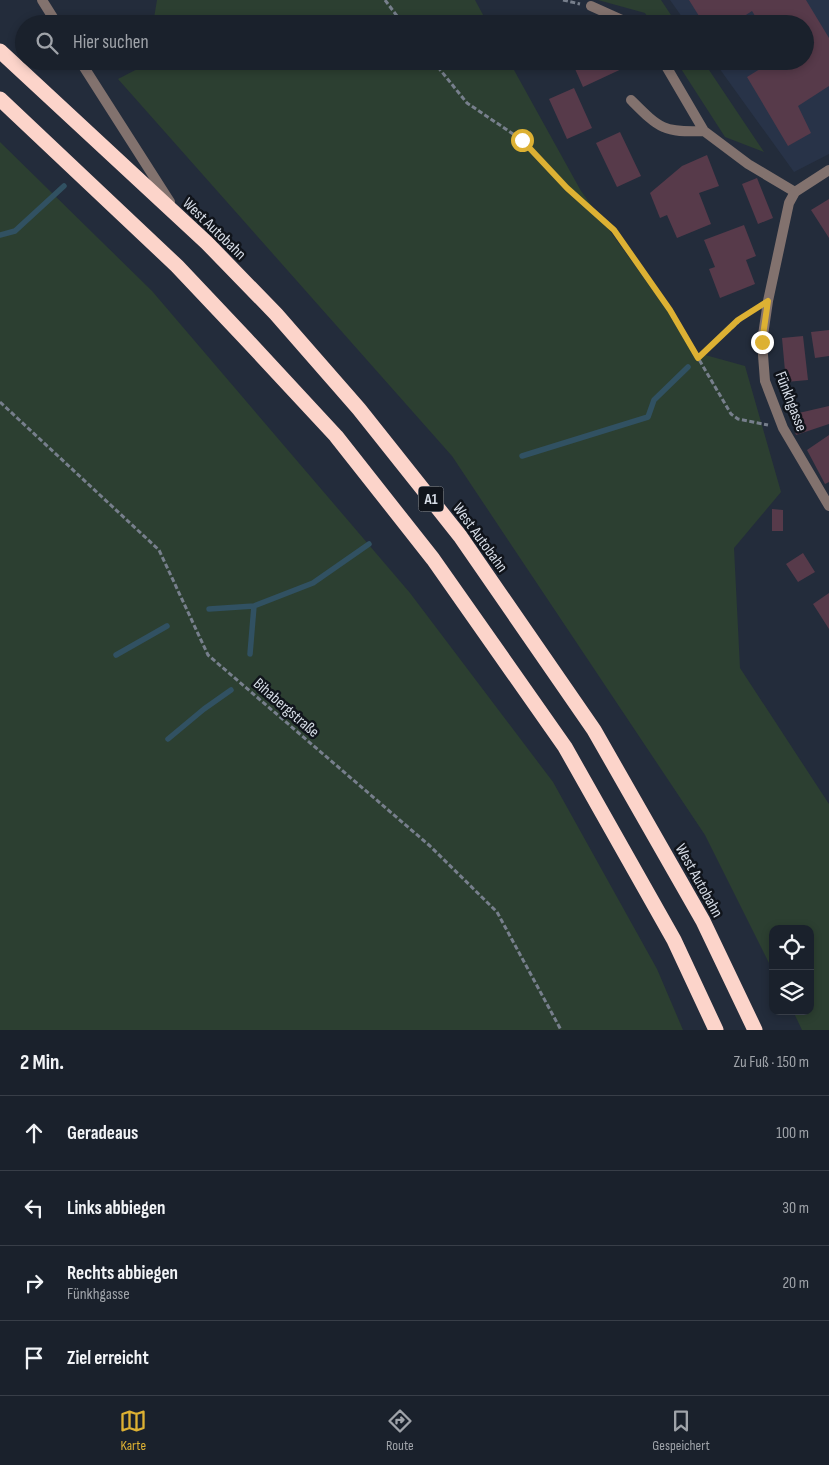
<!DOCTYPE html>
<html lang="de">
<head>
<meta charset="utf-8">
<style>
	body { margin:0; font-family:"Sofia Sans Condensed",sans-serif; background:#272e38; color:#f1f3f6 }
	.controls { position:absolute; right:15px; bottom:15px; display:grid; overflow:hidden; border-radius:10px; box-shadow:0 2px 8px #0003 }
	.controls button { width:45px; height:45px; display:grid; place-items:center; padding:0; border:0; border-bottom:1px solid #383e48; background:#1a212c; color:#f1f3f6; font:25px sans-serif }
	.stop { position:absolute; width:15px; height:15px; margin:-11px; border:4px solid #ddb133; border-radius:50%; background:#fff }
	.stop.end { background:#ddb133; border-color:#fff; box-shadow:0 1px 5px #0008 }
	.list { margin:0; padding:0; list-style:none }
	h2 { display:flex; justify-content:space-between; align-items:center; height:65px; margin:0; padding:0 20px; font-size:21px }
	h2 small { font-size:16px; font-weight:400; color:#9fa3a9 }
	.list li { display:grid; grid-template-columns:32px 1fr auto; gap:15px; align-items:center; box-sizing:border-box; height:75px; padding:0 20px; border-top:1px solid #383e48 }
	.list b { display:block; font-size:19px; white-space:nowrap }
	.list p { margin:0; font-size:16px; white-space:nowrap; color:#9fa3a9 }
	.list em { font-size:16px; font-style:normal; color:#9fa3a9 }
	.icon { flex:none; width:28px; height:28px; fill:none; stroke:currentColor; stroke-width:2; stroke-linecap:round; stroke-linejoin:round }
	.map { position:relative; flex:none; width:829px; height:1030px; overflow:hidden }
	.search { position:absolute; background:#1a212c; box-shadow:0 2px 8px #0003; left:15px; right:15px; top:15px; height:55px; display:flex; align-items:center; gap:12px; box-sizing:border-box; padding:0 18px; border-radius:28px; color:#9fa3a9; font-size:19px }
	.sheet { height:365px; background:#1a212c }
	nav { display:flex; justify-content:space-around; align-items:center; box-sizing:border-box; height:70px; border-top:1px solid #383e48; background:#1a212c; font-size:14px; color:#9fa3a9 }
	nav a { display:grid; justify-items:center; gap:2px }
	nav .on { color:#ddb133 }
	.map>svg:first-child { display:block }
	.built { fill:#283348 }
	.green { fill:#2c3f31 }
	.lines { fill:none; stroke-linecap:round; stroke-linejoin:round }
	.stream { stroke:#315162; stroke-width:5.5 }
	.building { fill:#573a4a }
	.path { stroke:#777f8c; stroke-width:3; stroke-dasharray:5 2.5; stroke-linecap:butt }
	.service { stroke:#82726e; stroke-width:10 }
	.minor { stroke:#82726e; stroke-width:10 }
	.motorway { stroke:#fcd4ca; stroke-width:15 }
	.route { stroke:#ddb133; stroke-width:6 }
	.labels { text-anchor:middle; stroke-width:5; stroke-linejoin:round; paint-order:stroke }
	.shield { fill:#10141b; stroke:#9ba0a9; stroke-width:1 }
	.shield-label { font-size:15px; font-weight:bold; fill:#d6dce6 }
	.street-label { font-size:16px; fill:#d6dce6; stroke:#10141b }
</style>
</head>
<body>
<div class="map">
<svg width="829" height="1030" viewBox="0 0 829 1030">
	<rect width="100%" height="100%" fill="#232c3b"/>
	<!-- built -->
	<path class="built" d="M 670,0 L 829,0 L 829,154 L 794,172 L 714,61 L 805,61 L 805,24 L 687,24 Z"/>
	<!-- green -->
	<path class="green" d="M 157,0 L 475,0 L 488,24 L 153,24 Z
		M 598,0 L 661,0 L 677,24 L 652,24 L 645,13 Z
		M 148,61 L 509,61 L 581,191 L 698,353 L 745,366 L 781,492 L 734,548 L 740,668 L 829,804 L 829,1030 L 802,1030 L 793,1011 L 810,1011 L 810,929 L 773,929 L 773,971 L 705,835 L 452,456 L 118,79 L 147,64 Z
		M 676,61 L 703,61 L 764,152 L 725,137 Z
		M 0,142 L 152,291 L 410,593 L 553,782 L 657,969 L 683,1030 L 0,1030 Z"/>
	<g class="lines">
		<!-- stream -->
		<path class="stream" d="M 423,24 L 432,24
			M 0,235 L 15,231 L 64,186
			M 522,456 L 648,417 L 654,400 L 688,367
			M 209,609 L 254,606 L 313,583 L 369,544
			M 250,654 L 254,606
			M 116,655 L 167,626
			M 168,739 L 204,709 L 231,690"/>
	</g>
	<!-- building -->
	<path class="building" d="M 689,0 L 806,0 L 829,38 L 829,86 L 798,106 L 811,133 L 788,146 L 747,77 L 773,61 L 805,61 L 805,24 L 760,24 L 752,11 L 732,24 L 704,24 Z
		M 574,61 L 626,61 L 628,66 L 583,87 L 572,62 Z
		M 574,88 L 592,128 L 567,139 L 549,99 Z
		M 620,132 L 641,176 L 617,187 L 596,143 Z
		M 707,155 L 719,186 L 699,193 L 711,224 L 677,238 L 667,215 L 660,218 L 650,193 L 682,166 Z
		M 757,178 L 773,218 L 758,224 L 742,184 Z
		M 829,199 L 829,238 L 811,210 Z
		M 744,225 L 756,256 L 746,260 L 755,284 L 720,298 L 709,269 L 715,267 L 704,240 Z
		M 829,330 L 829,356 L 815,358 L 811,332 Z
		M 803,336 L 808,380 L 786,382 L 782,338 Z
		M 829,406 L 829,424 L 796,435 L 790,415 Z
		M 829,435 L 829,482 L 825,484 L 807,450 Z
		M 772,509 L 783,510 L 783,531 L 772,531 Z
		M 803,553 L 815,572 L 798,582 L 786,564 Z
		M 829,593 L 829,629 L 813,604 Z"/>
	<g class="lines">
		<!-- path -->
		<path class="path" d="M 385,0 L 403,24
			M 563,0 L 580,4
			M 433,61 L 467,103 L 522,140 L 567,188 L 614,230 L 670,310 L 731,414 L 738,419 L 768,425
			M 698,358 L 754,308
			M 0,402 L 159,550 L 208,655 L 430,846 L 497,912 L 561,1030"/>
		<!-- service -->
		<path class="service" d="M 42,0 L 57,24
			M 591,6 L 631,24
			M 80,61 L 170,202
			M 663,61 L 704,131 L 748,164 L 795,192
			M 631,100 C 659,128 663,133 704,131"/>
		<!-- minor -->
		<path class="minor" d="M 829,170 L 795,192 L 789,203 L 768,301 L 762,342 L 765,381 L 783,428 L 829,506"/>
		<!-- motorway -->
		<path class="motorway" d="M 0,51 L 207,243 L 276,314 L 359,409 L 460,536 L 594,730 L 703,921 L 755,1030
			M 0,99 L 177,266 L 246,339 L 336,436 L 433,559 L 565,747 L 674,940 L 716,1030"/>
	</g>
	<g class="lines">
		<!-- route -->
		<path class="route" d="M 522,140 L 567,188 L 614,230 L 670,310 L 698,358 L 738,320 L 768,301 L 762,342"/>
	</g>
	<g class="labels">
		<!-- shield labels -->
		<rect class="shield" x="418.5" y="486.5" width="25" height="25" rx="4"/>
		<g class="shield-label">
			<text x="431" y="504">A1</text>
		</g>
		<!-- street labels -->
		<g class="street-label">
			<text transform="translate(215 228) rotate(44)" y="6">West Autobahn</text>
			<text transform="translate(792 401) rotate(69)" y="6">Fünkhgasse</text>
			<text transform="translate(481 537) rotate(54)" y="6">West Autobahn</text>
			<text transform="translate(287 707) rotate(41)" y="6">Bihabergstraße</text>
			<text transform="translate(700 880) rotate(61)" y="6">West Autobahn</text>
		</g>
	</g>
</svg>
<div class="controls">
<button><svg class="icon" aria-label="locate" viewBox="0 0 24 24"><circle cx="12" cy="12" r="6"/><path d="M12 2v4M12 18v4M2 12h4M18 12h4"/></svg></button>
<button><svg class="icon" aria-label="layers" viewBox="0 0 24 24"><path d="M12 4l9 5-9 5-9-5zM3 14l9 5 9-5"/></svg></button>
</div>
<div class="stop" style="left:522px;top:140px"></div>
<div class="stop end" style="left:762px;top:342px"></div>
<div class="search"><svg class="icon" aria-label="search" viewBox="0 0 24 24"><circle cx="10" cy="10" r="6"/><path d="M15 15l6 6"/></svg>Hier suchen</div>
</div>
<section class="sheet">
<h2>2 Min.<small>Zu Fuß · 150 m</small></h2>
<ul class="list">
<li><svg class="icon" aria-label="ahead" viewBox="0 0 24 24"><path d="M12 20V5M6 11l6-6 6 6"/></svg><div><b>Geradeaus</b></div><em>100 m</em></li>
<li><svg class="icon" aria-label="left" viewBox="0 0 24 24"><path d="M17 20v-9H6M10 6l-5 5 5 5"/></svg><div><b>Links abbiegen</b></div><em>30 m</em></li>
<li><svg class="icon" aria-label="right" viewBox="0 0 24 24"><path d="M7 20v-9h11M14 6l5 5-5 5"/></svg><div><b>Rechts abbiegen</b><p>Fünkhgasse</p></div><em>20 m</em></li>
<li><svg class="icon" aria-label="arrive" viewBox="0 0 24 24"><path d="M6 21V4h12l-3 4 3 4H6"/></svg><div><b>Ziel erreicht</b></div></li>
</ul>
</section>
<nav>
<a class="on"><svg class="icon" aria-label="map" viewBox="0 0 24 24"><path d="M3 6l6-2 6 2 6-2v14l-6 2-6-2-6 2zM9 4v14M15 6v14"/></svg>Karte</a>
<a><svg class="icon" aria-label="directions" viewBox="0 0 24 24"><path d="M12 3l9 9-9 9-9-9zM9 14v-3h6M13 9l2 2-2 2"/></svg>Route</a>
<a><svg class="icon" aria-label="saved" viewBox="0 0 24 24"><path d="M7 4h10v16l-5-4-5 4z"/></svg>Gespeichert</a>
</nav>
</body>
</html>
